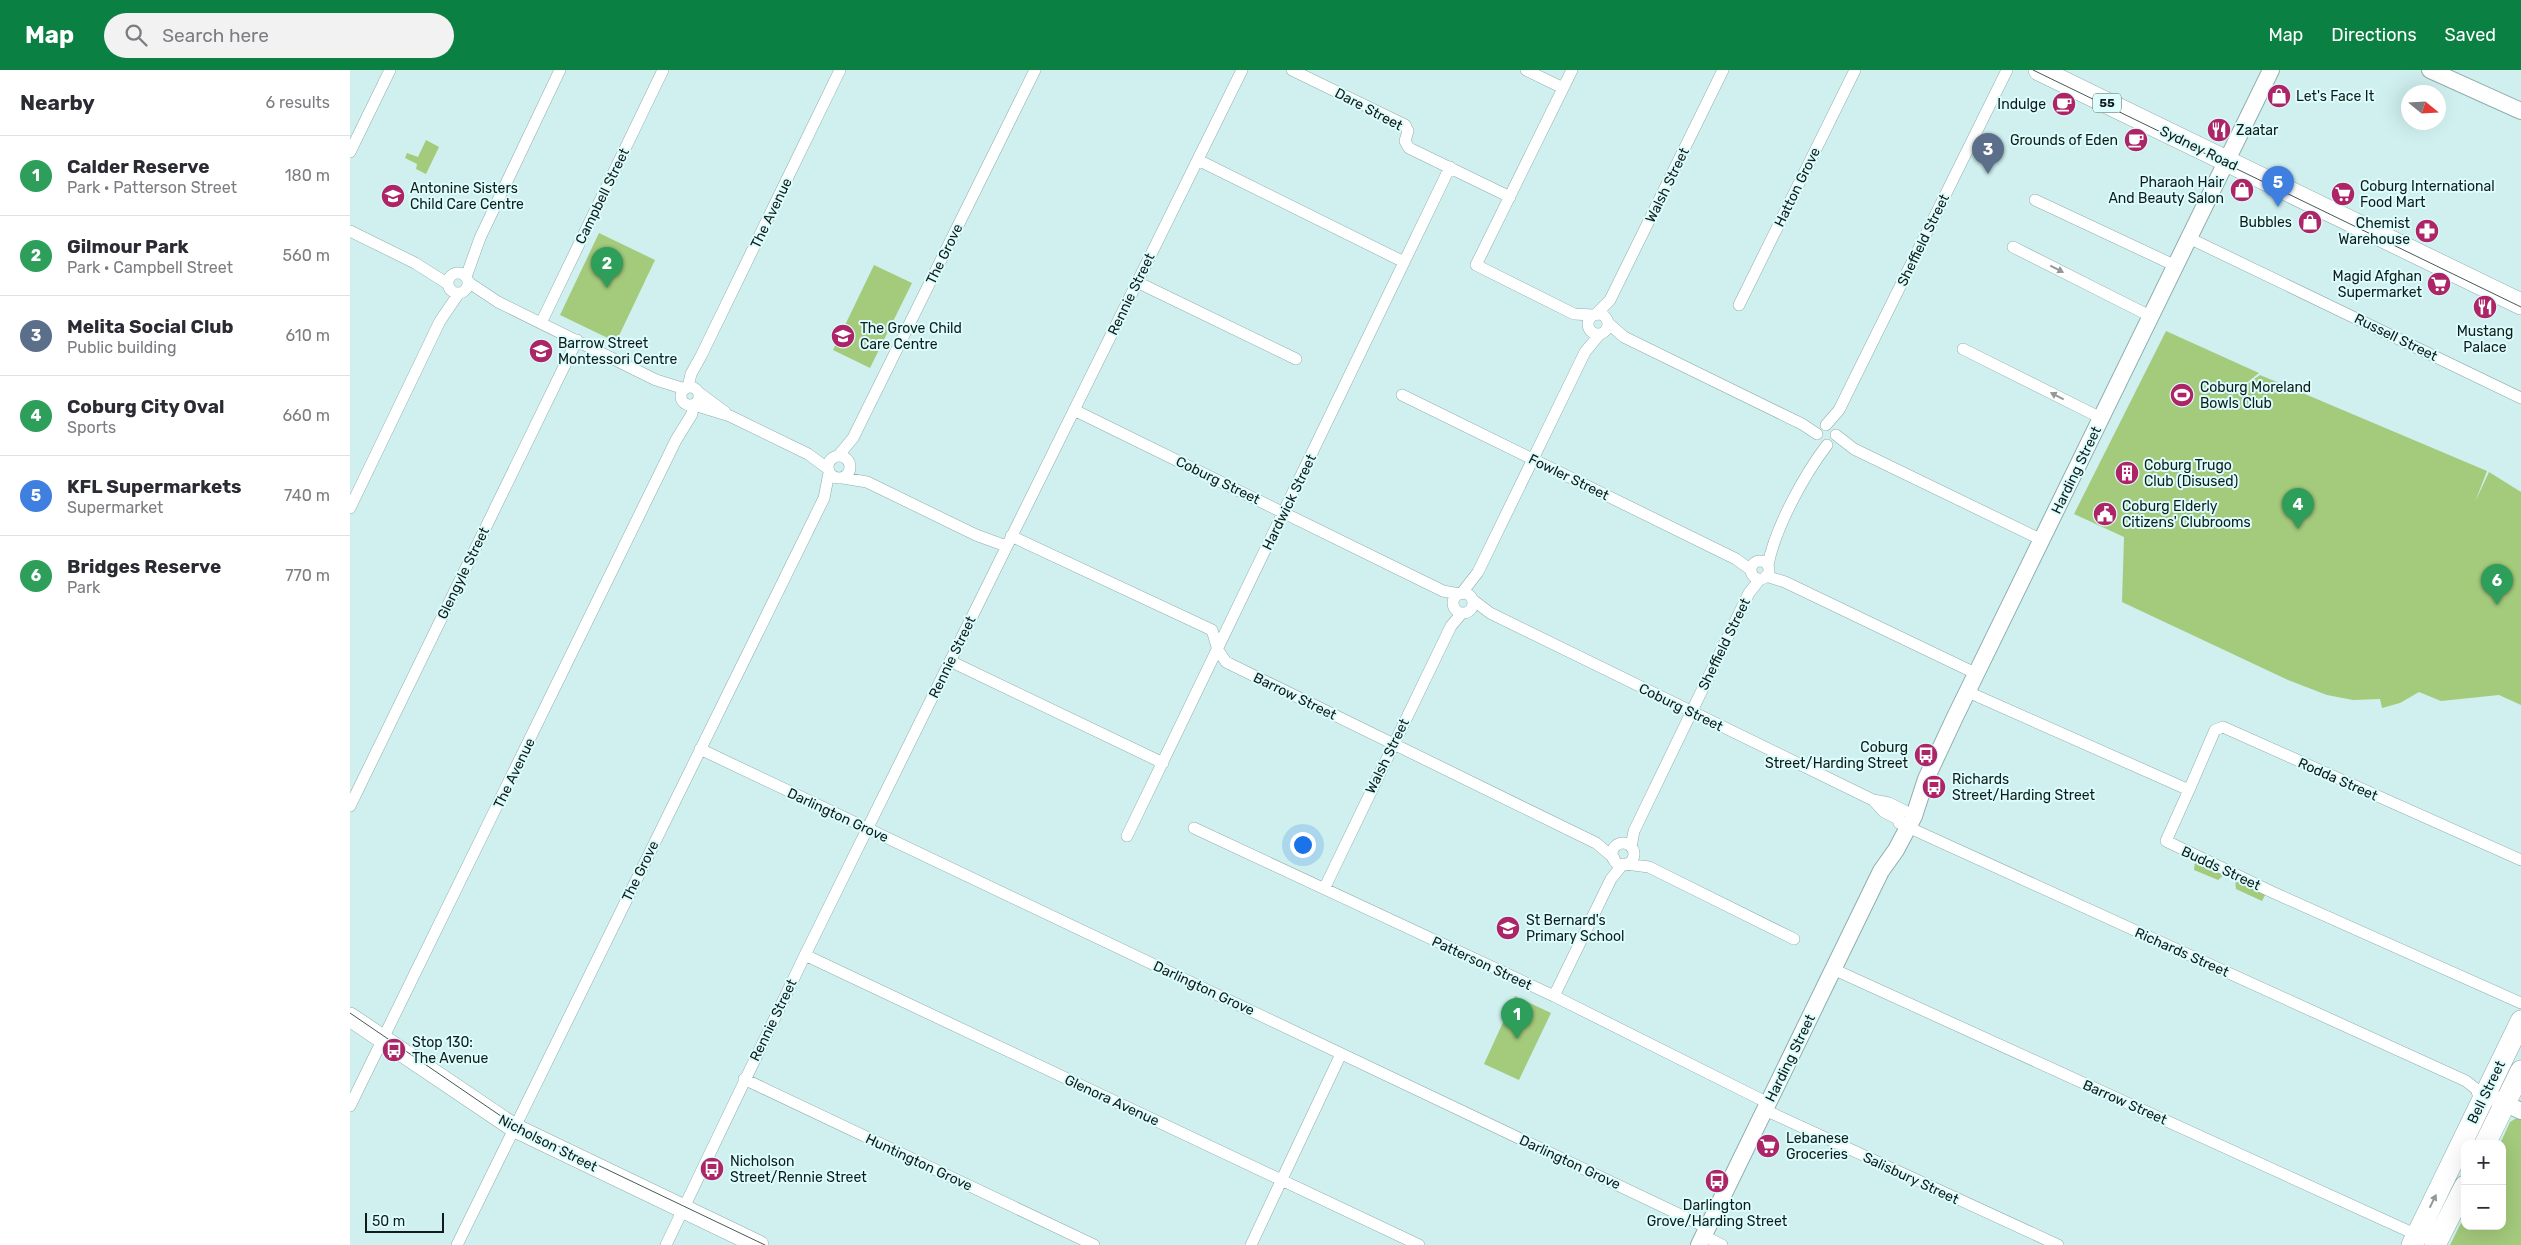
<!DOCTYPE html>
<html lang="en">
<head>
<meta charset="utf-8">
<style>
	body { margin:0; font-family:Rubik,sans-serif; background:#f2f2f3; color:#2b2b33 }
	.controls { position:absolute; right:15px; bottom:15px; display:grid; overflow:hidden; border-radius:10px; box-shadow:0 5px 20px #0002 }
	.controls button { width:45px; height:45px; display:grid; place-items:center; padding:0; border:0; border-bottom:1px solid #e1e1e2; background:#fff; color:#2b2b33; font:25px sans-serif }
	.compass { position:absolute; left:2051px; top:15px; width:45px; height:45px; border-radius:50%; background:#fff; box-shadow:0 5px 20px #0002; rotate:108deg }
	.scale { position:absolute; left:15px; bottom:12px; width:79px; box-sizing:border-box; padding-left:5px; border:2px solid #101c1b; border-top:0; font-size:14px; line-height:18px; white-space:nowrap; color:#101c1b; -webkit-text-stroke:4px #ddfdfd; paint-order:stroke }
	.you { position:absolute; left:952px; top:774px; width:18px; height:18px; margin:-12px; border:4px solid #fff; border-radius:50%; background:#1a73e8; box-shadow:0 0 0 8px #1a73e833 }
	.badge { display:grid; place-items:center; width:32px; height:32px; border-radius:50%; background:#0b8043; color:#fff; font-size:16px; font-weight:700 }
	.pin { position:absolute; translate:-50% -41px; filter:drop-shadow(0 1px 2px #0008) }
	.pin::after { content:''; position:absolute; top:26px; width:18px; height:15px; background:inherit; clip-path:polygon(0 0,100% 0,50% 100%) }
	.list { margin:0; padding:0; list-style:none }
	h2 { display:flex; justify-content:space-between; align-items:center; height:65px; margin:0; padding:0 20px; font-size:21px }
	h2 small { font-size:16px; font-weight:400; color:#7c7c81 }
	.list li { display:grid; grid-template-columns:32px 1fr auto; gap:15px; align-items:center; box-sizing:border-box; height:80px; padding:0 20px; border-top:1px solid #e1e1e2 }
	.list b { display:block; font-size:19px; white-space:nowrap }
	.list p { margin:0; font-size:16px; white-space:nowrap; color:#7c7c81 }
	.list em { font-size:16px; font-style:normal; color:#7c7c81 }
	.icon { flex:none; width:28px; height:28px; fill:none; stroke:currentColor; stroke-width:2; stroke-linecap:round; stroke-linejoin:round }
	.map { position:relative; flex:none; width:2171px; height:1175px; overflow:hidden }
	header { display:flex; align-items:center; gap:30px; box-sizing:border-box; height:70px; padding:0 25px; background:#0b8043; color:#fff }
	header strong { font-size:24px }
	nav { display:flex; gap:28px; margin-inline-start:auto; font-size:18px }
	.search { width:350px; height:45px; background:#f2f2f3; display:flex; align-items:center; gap:12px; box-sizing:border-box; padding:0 18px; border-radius:28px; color:#7c7c81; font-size:19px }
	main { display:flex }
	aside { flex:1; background:#fff }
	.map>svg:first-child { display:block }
	.green { fill:#a4ca7c }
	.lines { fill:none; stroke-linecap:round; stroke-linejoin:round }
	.street-casing { stroke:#8faead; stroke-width:12 }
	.secondary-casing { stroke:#8faead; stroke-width:18 }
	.primary-casing { stroke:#8faead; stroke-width:20 }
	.highway-casing { stroke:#8faead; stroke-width:22 }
	.street { stroke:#fff; stroke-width:11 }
	.secondary { stroke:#fff; stroke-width:16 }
	.primary { stroke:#fff; stroke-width:19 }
	.highway { stroke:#fff; stroke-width:21 }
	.tram { stroke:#475958; stroke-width:1 }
	.oneway { fill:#939998 }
	.labels { text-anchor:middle; stroke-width:4; stroke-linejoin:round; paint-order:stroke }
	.shield { fill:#ddfdfd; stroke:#4e605f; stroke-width:1 }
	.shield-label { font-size:12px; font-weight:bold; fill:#101c1b }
	.poi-label { font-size:14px; fill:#101c1b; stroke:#ddfdfd; text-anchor:start }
	.street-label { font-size:14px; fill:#101c1b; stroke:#ddfdfd }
</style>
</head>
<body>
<header>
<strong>Map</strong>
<div class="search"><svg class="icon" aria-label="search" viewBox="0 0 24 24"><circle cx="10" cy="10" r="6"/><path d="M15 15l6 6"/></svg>Search here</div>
<nav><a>Map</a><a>Directions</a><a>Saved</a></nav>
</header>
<main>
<aside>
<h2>Nearby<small>6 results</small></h2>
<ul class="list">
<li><span class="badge" style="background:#2e9e5b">1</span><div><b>Calder Reserve</b><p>Park · Patterson Street</p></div><em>180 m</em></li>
<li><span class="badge" style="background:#2e9e5b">2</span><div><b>Gilmour Park</b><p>Park · Campbell Street</p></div><em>560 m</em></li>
<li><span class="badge" style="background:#5c6f8a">3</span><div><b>Melita Social Club</b><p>Public building</p></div><em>610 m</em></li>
<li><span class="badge" style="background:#2e9e5b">4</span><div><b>Coburg City Oval</b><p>Sports</p></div><em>660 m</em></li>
<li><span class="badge" style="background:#3f7fe0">5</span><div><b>KFL Supermarkets</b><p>Supermarket</p></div><em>740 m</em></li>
<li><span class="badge" style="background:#2e9e5b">6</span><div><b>Bridges Reserve</b><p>Park</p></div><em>770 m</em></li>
</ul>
</aside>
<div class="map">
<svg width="2171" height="1175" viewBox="0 0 2171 1175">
	<rect width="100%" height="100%" fill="#d0f0ef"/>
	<!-- green -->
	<path class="green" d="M 76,70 L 89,77 L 76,104 L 66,99 L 67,94 L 55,88 L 57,83 L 68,87 Z
		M 249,163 L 305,190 L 266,272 L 210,245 Z
		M 524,195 L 562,213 L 520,298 L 483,280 Z
		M 1816,261 L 1909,303 L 1874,331 L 1910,305 L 2137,401 L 2125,432 L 2139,402 L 2171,422 L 2171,635 L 2149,625 L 2091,631 L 2069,622 L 2050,633 L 2032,638 L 2030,629 L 2003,630 L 1977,625 L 1938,610 L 1772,532 L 1774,467 L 1724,444 Z
		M 1845,791 L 1874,805 L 1868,810 L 1844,800 Z
		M 1885,810 L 1916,823 L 1912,831 L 1886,819 Z
		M 1165,926 L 1201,943 L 1169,1010 L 1134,994 Z
		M 2168,1047 L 2171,1048 L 2171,1175 L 2100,1175 L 2115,1145 L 2115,1156 L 2152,1156 L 2152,1074 L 2150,1074 L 2160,1052 Z"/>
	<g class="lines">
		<!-- street casing -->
		<g class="street-casing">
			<path id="street" d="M 942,0 L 1055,55 L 1058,61 L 1055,71 L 1059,78 L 1160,127
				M 1176,0 L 1213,18
				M 1222,0 L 1126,195 L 1224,244 L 1243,245
				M 0,82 L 40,0
				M 848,90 L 1054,192
				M 1685,130 L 1826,196
				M 0,161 L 65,193 L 98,214
				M 1839,168 L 2171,328
				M 1663,177 L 1800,246
				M98 213a10 10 0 1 1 20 0a10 10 0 1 1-20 0Z
				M 116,207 L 130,168 L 210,0
				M 118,212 L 148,232 L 306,310 L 335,319
				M 787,212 L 946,289
				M 1389,235 L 1505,0
				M1238 254a10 10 0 1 1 20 0a10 10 0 1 1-20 0Z
				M 1245,245 L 1260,230 L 1373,0
				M 191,253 L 313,0
				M 1258,253 L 1274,267 L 1452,354 L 1467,364
				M 1613,279 L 1751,348
				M331 326a9 9 0 1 1 18 0a9 9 0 1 1-18 0Z
				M 338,317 L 341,304 L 351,286 L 490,0
				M 348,322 L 375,342
				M 1052,325 L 1386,489 L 1401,500
				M 344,335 L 380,346 L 458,384 L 477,398
				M 724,340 L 1093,521 L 1109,524
				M 1476,355 L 1489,340 L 1657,0
				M 1486,365 L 1504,379 L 1692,470
				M478 397a11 11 0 1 1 22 0a11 11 0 1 1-22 0Z
				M 488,386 L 503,368 L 685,0
				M 493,408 L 517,412 L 626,465 L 656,476
				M 0,438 L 90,251 L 109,223
				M 661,466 L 862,560 L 868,580 L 876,592 L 1246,773 L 1264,788
				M1401 500a9 9 0 1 1 18 0a9 9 0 1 1-18 0Z
				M 1418,495 C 1425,458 1454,405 1477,375
				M 1416,506 L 1435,512 L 1627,604
				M1103 533a10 10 0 1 1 20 0a10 10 0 1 1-20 0Z
				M 1111,524 L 1128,502 L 1235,282 L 1249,265
				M 1123,530 L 1140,543 L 1523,730 L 1539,733 L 1555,741
				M 600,591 L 813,693
				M 1618,622 L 1839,720 L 1816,771 L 1922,822 L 2171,933
				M 350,679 L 1358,1158
				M 1839,720 L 1865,660 L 1873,657 L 2171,790
				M 1523,730 L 1534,742 L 1550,750
				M 0,736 L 227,270
				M 1549,753 L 2116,1011 L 2126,1019 L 2131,1032
				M 844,758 L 1204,926 L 1418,1033
				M 777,766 L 1100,97
				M1262 784a11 11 0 1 1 22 0a11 11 0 1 1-22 0Z
				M 1281,777 L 1284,761 L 1399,523 L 1410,509
				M 1276,794 L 1299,797 L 1444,869
				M 975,817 L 1101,556 L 1112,543
				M 455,885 L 1069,1175
				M 1483,899 L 2067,1165
				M 1204,926 L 1261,809 L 1273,794
				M 394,1009 L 744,1175
				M 0,1036 L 326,370 L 342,344 L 343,335
				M 1415,1040 L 1708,1175
				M 1354,1166 L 1372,1175
				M 107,1175 L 474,428 L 479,403
				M 316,1175 L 455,885 L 892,0
				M 901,1175 L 991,984"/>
		</g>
		<!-- secondary casing -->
		<g class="secondary-casing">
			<path id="secondary" d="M 2080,0 L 2171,41
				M 2146,1029 L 2171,1041
				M 1349,1175 L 1531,801 L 1546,780 L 1564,746 L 1576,709 L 1605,647 L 1921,0"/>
		</g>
		<!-- primary casing -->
		<g class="primary-casing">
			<path id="primary" d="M 0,947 L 163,1057 L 409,1175"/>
		</g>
		<!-- highway casing -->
		<g class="highway-casing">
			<path id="highway" d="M 1689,0 L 2171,234
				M 2135,1074 L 2171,1001
				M 2062,1175 L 2171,951
				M 2085,1175 L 2115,1116"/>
		</g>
		<!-- street -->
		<use href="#street" class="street"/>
		<!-- secondary -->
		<use href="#secondary" class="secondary"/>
		<!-- primary -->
		<use href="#primary" class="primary"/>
		<!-- highway -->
		<use href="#highway" class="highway"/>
		<!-- tram -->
		<path class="tram" d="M 1683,0 L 2171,237
			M 0,943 L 164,1055 L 415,1175"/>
	</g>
	<!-- one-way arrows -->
	<defs><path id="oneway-solid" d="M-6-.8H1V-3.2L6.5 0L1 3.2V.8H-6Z" transform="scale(1.25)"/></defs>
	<g class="oneway">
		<use href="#oneway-solid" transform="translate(1707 199) rotate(27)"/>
		<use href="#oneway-solid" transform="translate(1707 326) rotate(-153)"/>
		<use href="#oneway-solid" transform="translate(2083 1131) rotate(-64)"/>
	</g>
	<!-- icons -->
	<defs>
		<g id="shop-disc" transform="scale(1.25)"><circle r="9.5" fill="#ae2567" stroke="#ddfdfd"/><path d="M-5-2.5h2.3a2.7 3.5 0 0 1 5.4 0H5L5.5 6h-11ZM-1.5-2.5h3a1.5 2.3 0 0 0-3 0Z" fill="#fff"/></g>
		<g id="cafe-disc" transform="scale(1.25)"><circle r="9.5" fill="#ae2567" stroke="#ddfdfd"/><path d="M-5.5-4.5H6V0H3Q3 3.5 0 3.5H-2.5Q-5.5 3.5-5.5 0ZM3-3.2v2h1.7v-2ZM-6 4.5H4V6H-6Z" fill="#fff"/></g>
		<g id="restaurant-disc" transform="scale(1.25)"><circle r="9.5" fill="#ae2567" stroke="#ddfdfd"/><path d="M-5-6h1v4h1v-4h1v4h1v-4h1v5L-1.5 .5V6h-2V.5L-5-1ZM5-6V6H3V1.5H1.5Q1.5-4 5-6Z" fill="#fff"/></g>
		<g id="supermarket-disc" transform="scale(1.25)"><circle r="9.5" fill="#ae2567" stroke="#ddfdfd"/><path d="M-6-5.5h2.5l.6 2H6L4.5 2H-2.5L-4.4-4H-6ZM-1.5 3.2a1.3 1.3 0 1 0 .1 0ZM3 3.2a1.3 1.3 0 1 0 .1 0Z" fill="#fff"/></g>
		<g id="school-disc" transform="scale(1.25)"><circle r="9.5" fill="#ae2567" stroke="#ddfdfd"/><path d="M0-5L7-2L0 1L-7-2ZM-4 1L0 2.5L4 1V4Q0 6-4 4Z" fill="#fff"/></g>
		<g id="pharmacy-disc" transform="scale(1.25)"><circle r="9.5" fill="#ae2567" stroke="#ddfdfd"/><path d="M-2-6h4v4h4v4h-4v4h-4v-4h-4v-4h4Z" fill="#fff"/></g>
		<g id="stadium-disc" transform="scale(1.25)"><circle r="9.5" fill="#ae2567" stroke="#ddfdfd"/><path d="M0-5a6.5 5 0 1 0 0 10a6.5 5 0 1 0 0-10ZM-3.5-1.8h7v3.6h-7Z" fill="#fff"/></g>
		<g id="building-disc" transform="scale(1.25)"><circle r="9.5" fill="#ae2567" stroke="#ddfdfd"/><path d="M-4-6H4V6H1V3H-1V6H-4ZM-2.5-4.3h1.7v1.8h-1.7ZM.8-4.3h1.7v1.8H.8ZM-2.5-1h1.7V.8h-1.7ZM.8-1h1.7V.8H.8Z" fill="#fff"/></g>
		<g id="civic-disc" transform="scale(1.25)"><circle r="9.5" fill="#ae2567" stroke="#ddfdfd"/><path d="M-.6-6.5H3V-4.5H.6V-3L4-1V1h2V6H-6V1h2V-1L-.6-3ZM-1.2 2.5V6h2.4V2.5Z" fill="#fff"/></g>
		<g id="bus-disc" transform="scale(1.25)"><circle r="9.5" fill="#ae2567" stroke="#ddfdfd"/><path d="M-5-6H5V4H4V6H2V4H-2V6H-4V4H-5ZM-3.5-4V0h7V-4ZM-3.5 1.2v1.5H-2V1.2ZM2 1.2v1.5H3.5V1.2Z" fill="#fff"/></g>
	</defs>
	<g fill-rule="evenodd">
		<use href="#shop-disc" x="1929" y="26"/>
		<use href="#cafe-disc" x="1714" y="34"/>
		<use href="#restaurant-disc" x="1869" y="60"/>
		<use href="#cafe-disc" x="1786" y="70"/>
		<use href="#shop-disc" x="1892" y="120"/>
		<use href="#supermarket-disc" x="1993" y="124"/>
		<use href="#school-disc" x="43" y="126"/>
		<use href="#shop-disc" x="1960" y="152"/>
		<use href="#pharmacy-disc" x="2077" y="161"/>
		<use href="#supermarket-disc" x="2089" y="214"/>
		<use href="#restaurant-disc" x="2135" y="237"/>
		<use href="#school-disc" x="493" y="266"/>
		<use href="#school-disc" x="191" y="281"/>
		<use href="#stadium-disc" x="1832" y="325"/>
		<use href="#building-disc" x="1777" y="403"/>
		<use href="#civic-disc" x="1755" y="444"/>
		<use href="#bus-disc" x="1576" y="685"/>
		<use href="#bus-disc" x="1584" y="717"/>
		<use href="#school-disc" x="1158" y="858"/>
		<use href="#bus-disc" x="44" y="980"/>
		<use href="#supermarket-disc" x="1418" y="1076"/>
		<use href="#bus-disc" x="362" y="1099"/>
		<use href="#bus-disc" x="1367" y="1111"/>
	</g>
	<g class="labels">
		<!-- shield labels -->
		<rect class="shield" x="1743" y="23.5" width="28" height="19" rx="4"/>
		<g class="shield-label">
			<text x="1757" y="37">55</text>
		</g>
		<!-- poi labels -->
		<g class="poi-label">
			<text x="1946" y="31">Let's Face It</text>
			<text x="1696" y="39" text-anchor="end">Indulge</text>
			<text x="1886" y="65">Zaatar</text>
			<text x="1768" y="75" text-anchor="end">Grounds of Eden</text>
			<text x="1874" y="117" text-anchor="end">Pharaoh Hair<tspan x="1874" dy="16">And Beauty Salon</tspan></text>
			<text x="2010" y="121">Coburg International<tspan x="2010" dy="16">Food Mart</tspan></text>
			<text x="60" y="123">Antonine Sisters<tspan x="60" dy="16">Child Care Centre</tspan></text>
			<text x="1942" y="157" text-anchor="end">Bubbles</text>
			<text x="2060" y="158" text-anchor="end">Chemist<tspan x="2060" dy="16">Warehouse</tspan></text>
			<text x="2072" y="211" text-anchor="end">Magid Afghan<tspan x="2072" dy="16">Supermarket</tspan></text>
			<text x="510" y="263">The Grove Child<tspan x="510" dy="16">Care Centre</tspan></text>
			<text x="2135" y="266" text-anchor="middle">Mustang<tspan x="2135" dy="16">Palace</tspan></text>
			<text x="208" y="278">Barrow Street<tspan x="208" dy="16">Montessori Centre</tspan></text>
			<text x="1850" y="322">Coburg Moreland<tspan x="1850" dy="16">Bowls Club</tspan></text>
			<text x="1794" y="400">Coburg Trugo<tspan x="1794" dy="16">Club (Disused)</tspan></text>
			<text x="1772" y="441">Coburg Elderly<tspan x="1772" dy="16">Citizens' Clubrooms</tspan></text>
			<text x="1558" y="682" text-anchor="end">Coburg<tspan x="1558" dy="16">Street/Harding Street</tspan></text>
			<text x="1602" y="714">Richards<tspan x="1602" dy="16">Street/Harding Street</tspan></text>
			<text x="1176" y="855">St Bernard's<tspan x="1176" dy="16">Primary School</tspan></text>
			<text x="62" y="977">Stop 130:<tspan x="62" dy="16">The Avenue</tspan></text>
			<text x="1436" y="1073">Lebanese<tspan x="1436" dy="16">Groceries</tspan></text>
			<text x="380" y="1096">Nicholson<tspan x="380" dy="16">Street/Rennie Street</tspan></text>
			<text x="1367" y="1140" text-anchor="middle">Darlington<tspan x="1367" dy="16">Grove/Harding Street</tspan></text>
		</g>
		<!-- street labels -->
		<g class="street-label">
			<text transform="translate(1019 39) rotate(28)" y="5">Dare Street</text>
			<text transform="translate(1849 78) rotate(26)" y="5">Sydney Road</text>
			<text transform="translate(1317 115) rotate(-64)" y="5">Walsh Street</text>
			<text transform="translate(1447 117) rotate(-64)" y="5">Hatton Grove</text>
			<text transform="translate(252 126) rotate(-64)" y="5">Campbell Street</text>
			<text transform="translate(421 143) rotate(-64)" y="5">The Avenue</text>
			<text transform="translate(1573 170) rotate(-64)" y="5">Sheffield Street</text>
			<text transform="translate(594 184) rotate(-64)" y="5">The Grove</text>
			<text transform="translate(781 224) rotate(-64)" y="5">Rennie Street</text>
			<text transform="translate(2046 267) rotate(26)" y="5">Russell Street</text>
			<text transform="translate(1726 400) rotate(-64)" y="5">Harding Street</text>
			<text transform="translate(1219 407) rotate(26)" y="5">Fowler Street</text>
			<text transform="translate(868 410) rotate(26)" y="5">Coburg Street</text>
			<text transform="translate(939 432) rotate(-64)" y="5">Hardwick Street</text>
			<text transform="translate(113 503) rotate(-64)" y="5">Glengyle Street</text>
			<text transform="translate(1374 574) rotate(-64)" y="5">Sheffield Street</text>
			<text transform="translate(602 587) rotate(-64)" y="5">Rennie Street</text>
			<text transform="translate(945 626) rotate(26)" y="5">Barrow Street</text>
			<text transform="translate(1331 637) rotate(26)" y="5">Coburg Street</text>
			<text transform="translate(1037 686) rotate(-64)" y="5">Walsh Street</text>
			<text transform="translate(164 703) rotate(-64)" y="5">The Avenue</text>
			<text transform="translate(1988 709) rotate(24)" y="5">Rodda Street</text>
			<text transform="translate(488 745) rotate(25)" y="5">Darlington Grove</text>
			<text transform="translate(1871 798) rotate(25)" y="5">Budds Street</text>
			<text transform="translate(290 801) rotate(-64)" y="5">The Grove</text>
			<text transform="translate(1832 882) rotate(24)" y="5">Richards Street</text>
			<text transform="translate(1132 893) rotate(25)" y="5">Patterson Street</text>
			<text transform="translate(854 918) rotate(25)" y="5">Darlington Grove</text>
			<text transform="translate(423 950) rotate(-64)" y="5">Rennie Street</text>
			<text transform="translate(1440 988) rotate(-64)" y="5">Harding Street</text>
			<text transform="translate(2136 1022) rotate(-64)" y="5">Bell Street</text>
			<text transform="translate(762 1030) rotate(25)" y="5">Glenora Avenue</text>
			<text transform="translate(1775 1032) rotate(24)" y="5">Barrow Street</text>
			<text transform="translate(198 1073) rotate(27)" y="5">Nicholson Street</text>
			<text transform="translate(569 1092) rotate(25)" y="5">Huntington Grove</text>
			<text transform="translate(1220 1092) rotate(25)" y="5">Darlington Grove</text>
			<text transform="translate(1561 1108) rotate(25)" y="5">Salisbury Street</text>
		</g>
	</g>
</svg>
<div class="controls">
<button>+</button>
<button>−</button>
</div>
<svg class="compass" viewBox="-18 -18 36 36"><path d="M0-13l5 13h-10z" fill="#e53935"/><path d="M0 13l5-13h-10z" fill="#7c7c81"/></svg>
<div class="scale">50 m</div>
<div class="you"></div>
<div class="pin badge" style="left:1167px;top:969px;background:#2e9e5b">1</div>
<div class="pin badge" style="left:257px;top:218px;background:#2e9e5b">2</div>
<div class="pin badge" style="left:1638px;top:104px;background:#5c6f8a">3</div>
<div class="pin badge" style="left:1948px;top:459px;background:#2e9e5b">4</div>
<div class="pin badge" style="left:1928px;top:137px;background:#3f7fe0">5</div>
<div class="pin badge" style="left:2147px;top:535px;background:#2e9e5b">6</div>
</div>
</main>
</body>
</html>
